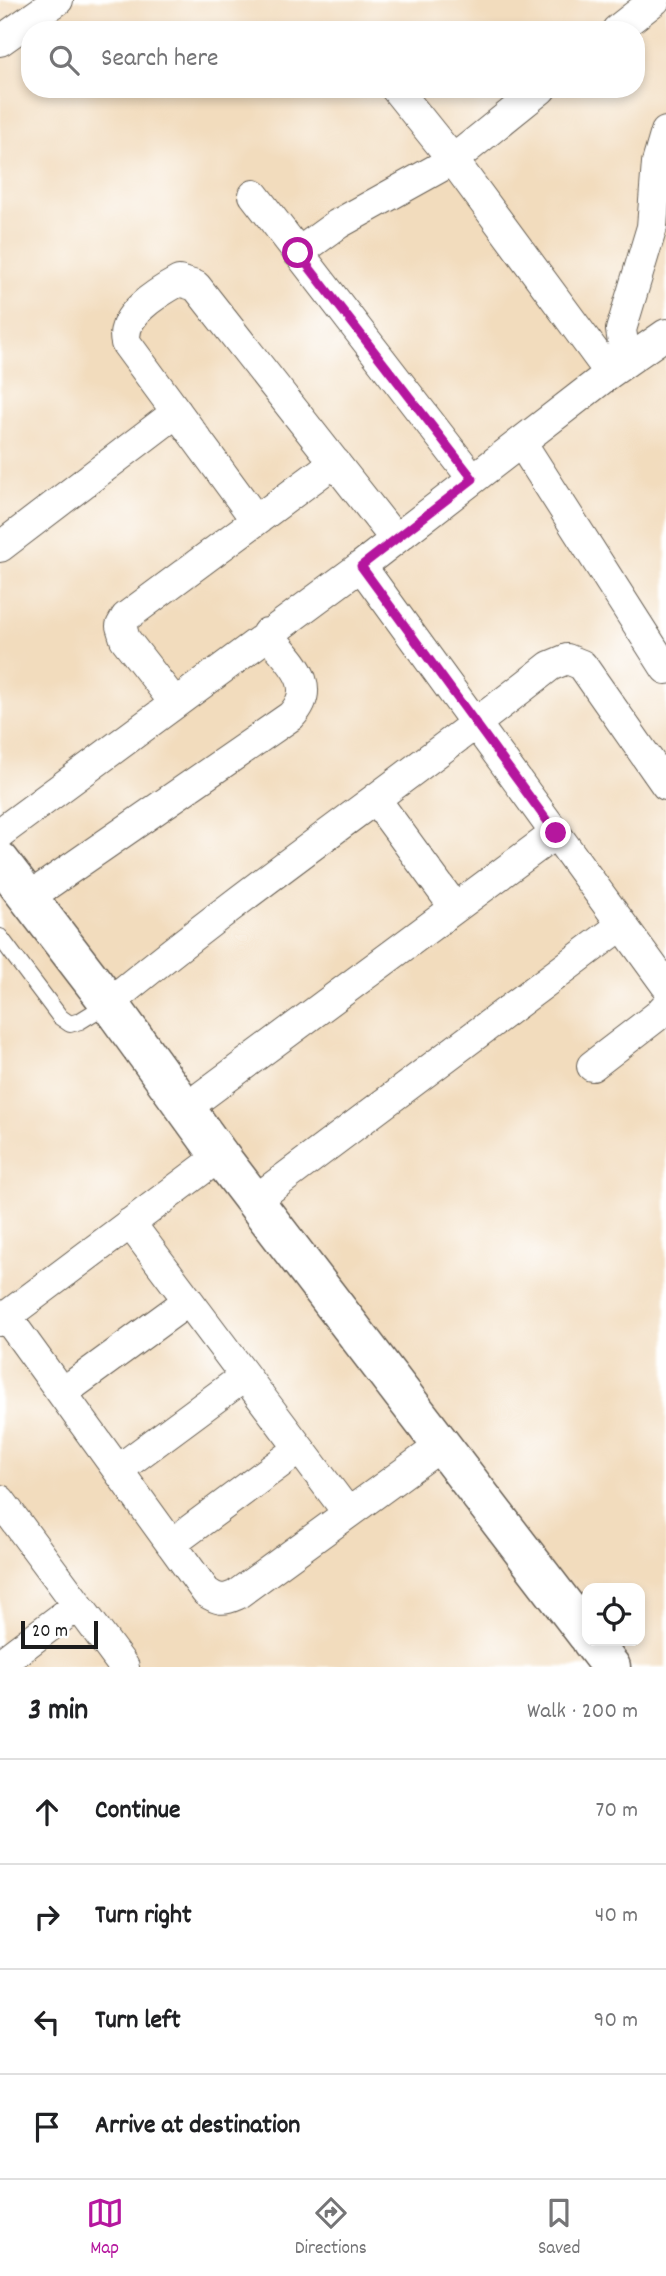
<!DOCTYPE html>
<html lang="en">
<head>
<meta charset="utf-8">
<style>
	body { margin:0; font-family:Dekko,sans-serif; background:#f6f6f6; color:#202124 }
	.controls { position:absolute; right:21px; bottom:21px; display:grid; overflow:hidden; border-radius:14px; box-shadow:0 4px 10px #0003 }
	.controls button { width:63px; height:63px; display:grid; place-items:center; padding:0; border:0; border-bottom:2px solid #e0e0e0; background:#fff; color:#202124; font:35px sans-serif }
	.scale { position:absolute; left:21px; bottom:18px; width:77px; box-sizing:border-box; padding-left:7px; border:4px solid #1c1c1c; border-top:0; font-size:19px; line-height:24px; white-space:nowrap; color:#1c1c1c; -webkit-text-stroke:5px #fff; paint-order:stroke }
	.stop { position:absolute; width:21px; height:21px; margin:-16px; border:5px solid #b5179e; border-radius:50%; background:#fff }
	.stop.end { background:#b5179e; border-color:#fff; box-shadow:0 2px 7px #0008 }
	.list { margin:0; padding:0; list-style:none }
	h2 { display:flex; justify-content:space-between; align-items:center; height:91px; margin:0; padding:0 28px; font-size:30px }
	h2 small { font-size:23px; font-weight:400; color:#757577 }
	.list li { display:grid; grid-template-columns:46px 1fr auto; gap:21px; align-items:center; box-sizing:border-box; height:105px; padding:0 28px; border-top:2px solid #e0e0e0 }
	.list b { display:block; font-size:26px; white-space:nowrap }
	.list em { font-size:23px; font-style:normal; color:#757577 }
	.icon { flex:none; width:38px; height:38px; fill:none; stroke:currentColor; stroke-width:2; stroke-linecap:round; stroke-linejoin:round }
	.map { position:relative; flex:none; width:666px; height:1667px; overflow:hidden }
	.search { position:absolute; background:#fff; box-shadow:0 4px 10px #0003; left:21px; right:21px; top:21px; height:77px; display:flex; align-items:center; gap:18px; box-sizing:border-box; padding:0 24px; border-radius:28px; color:#757577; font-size:26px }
	.sheet { height:511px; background:#fff }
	nav { display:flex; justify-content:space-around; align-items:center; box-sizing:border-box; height:98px; border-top:2px solid #e0e0e0; background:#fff; font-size:19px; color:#757577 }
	nav a { display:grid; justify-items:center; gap:4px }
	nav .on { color:#b5179e }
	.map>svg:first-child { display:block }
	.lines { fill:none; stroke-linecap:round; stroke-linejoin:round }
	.service-casing { stroke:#675f54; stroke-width:18 }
	.minor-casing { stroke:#675f54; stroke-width:32 }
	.tertiary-casing { stroke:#675f54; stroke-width:41 }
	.service { stroke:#fff; stroke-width:16 }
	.minor { stroke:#fff; stroke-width:30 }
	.tertiary { stroke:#fff; stroke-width:38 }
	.route { stroke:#b5179e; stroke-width:9 }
</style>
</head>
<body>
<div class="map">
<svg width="666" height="1667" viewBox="0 0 666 1667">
	<rect width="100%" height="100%" fill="#fff"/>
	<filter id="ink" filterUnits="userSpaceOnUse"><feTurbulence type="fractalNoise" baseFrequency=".0143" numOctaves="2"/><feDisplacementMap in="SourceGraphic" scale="14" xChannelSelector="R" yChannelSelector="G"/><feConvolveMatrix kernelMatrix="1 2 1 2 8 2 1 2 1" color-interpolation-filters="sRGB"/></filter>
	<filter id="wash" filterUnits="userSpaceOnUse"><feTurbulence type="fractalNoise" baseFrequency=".00686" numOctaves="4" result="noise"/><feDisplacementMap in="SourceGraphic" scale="28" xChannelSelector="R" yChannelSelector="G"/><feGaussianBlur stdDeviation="1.57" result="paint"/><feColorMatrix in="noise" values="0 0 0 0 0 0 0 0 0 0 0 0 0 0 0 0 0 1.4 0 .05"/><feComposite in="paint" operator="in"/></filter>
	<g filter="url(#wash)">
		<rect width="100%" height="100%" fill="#f2dcbd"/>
	</g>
	<g filter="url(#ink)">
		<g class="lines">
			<!-- service casing -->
			<g class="service-casing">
				<path id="service" d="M 0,937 L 60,1017 L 70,1024 L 80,1021 L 109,1003"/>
			</g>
			<!-- minor casing -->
			<g class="minor-casing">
				<path id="minor" d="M 617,30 L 655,0
					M 0,41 L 58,0
					M 396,89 L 453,160 L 610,373
					M 254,195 L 473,479
					M 298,253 L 338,224 L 453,160 L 541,89
					M 626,362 L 621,330 L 652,227 L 657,163 L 666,132
					M 521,442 L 666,669
					M 256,520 L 126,343 C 119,316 157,293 179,281 L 196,286 L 395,539
					M 0,547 L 177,412
					M 361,566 L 666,985
					M 174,702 L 125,639 L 121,626 L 126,617 L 335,462
					M 376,800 L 455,908
					M 0,833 L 361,566 L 610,373 L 666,334
					M 28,898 L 291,716 C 321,684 288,660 267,633
					M 109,1003 C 252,885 405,781 550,666 L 567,659 L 582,665 L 666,785
					M 592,1066 L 657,1016 L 666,1006
					M 186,1108 L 556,833
					M 254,1201 L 622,925
					M 130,1223 L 348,1513
					M 6,1316 L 206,1592 C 218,1600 223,1601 236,1595 L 442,1445
					M 0,1321 L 220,1156
					M 62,1393 L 188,1301
					M 118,1470 L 245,1376
					M 0,1500 L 124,1667
					M 171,1544 L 299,1449
					M 0,1664 L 78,1605"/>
			</g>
			<!-- tertiary casing -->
			<g class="tertiary-casing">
				<path id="tertiary" d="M 0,861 L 109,1003 L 220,1156 L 587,1635
					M 591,1641 L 611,1667"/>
			</g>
			<!-- service -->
			<use href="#service" class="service"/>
			<!-- minor -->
			<use href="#minor" class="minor"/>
			<!-- tertiary -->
			<use href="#tertiary" class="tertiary"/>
		</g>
	</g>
	<g class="lines" filter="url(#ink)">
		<!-- route -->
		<path class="route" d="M 298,253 L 473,479 L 361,566 L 556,833"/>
	</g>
</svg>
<div class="controls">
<button><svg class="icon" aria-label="locate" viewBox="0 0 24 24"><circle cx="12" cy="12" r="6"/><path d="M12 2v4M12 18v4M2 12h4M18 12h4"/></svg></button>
</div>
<div class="scale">20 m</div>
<div class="stop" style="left:298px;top:253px"></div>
<div class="stop end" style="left:556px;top:833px"></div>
<div class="search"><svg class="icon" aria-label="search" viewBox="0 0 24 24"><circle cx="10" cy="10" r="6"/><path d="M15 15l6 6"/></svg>Search here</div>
</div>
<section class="sheet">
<h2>3 min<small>Walk · 200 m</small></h2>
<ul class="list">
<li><svg class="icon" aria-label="ahead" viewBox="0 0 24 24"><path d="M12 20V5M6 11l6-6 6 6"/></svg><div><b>Continue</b></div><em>70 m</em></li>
<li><svg class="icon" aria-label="right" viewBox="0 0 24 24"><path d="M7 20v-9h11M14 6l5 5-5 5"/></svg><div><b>Turn right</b></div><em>40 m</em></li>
<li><svg class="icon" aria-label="left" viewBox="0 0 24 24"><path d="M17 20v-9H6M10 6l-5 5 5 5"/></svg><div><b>Turn left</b></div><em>90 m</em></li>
<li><svg class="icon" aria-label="arrive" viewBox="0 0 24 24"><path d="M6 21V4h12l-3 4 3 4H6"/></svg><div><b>Arrive at destination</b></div></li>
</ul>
</section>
<nav>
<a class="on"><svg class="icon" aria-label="map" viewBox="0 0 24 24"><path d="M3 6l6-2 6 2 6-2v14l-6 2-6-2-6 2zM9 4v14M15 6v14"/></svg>Map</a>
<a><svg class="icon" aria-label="directions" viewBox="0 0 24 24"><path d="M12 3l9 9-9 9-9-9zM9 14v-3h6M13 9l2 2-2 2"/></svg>Directions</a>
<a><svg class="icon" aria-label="saved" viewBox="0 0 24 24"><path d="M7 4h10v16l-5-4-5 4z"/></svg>Saved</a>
</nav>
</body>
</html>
